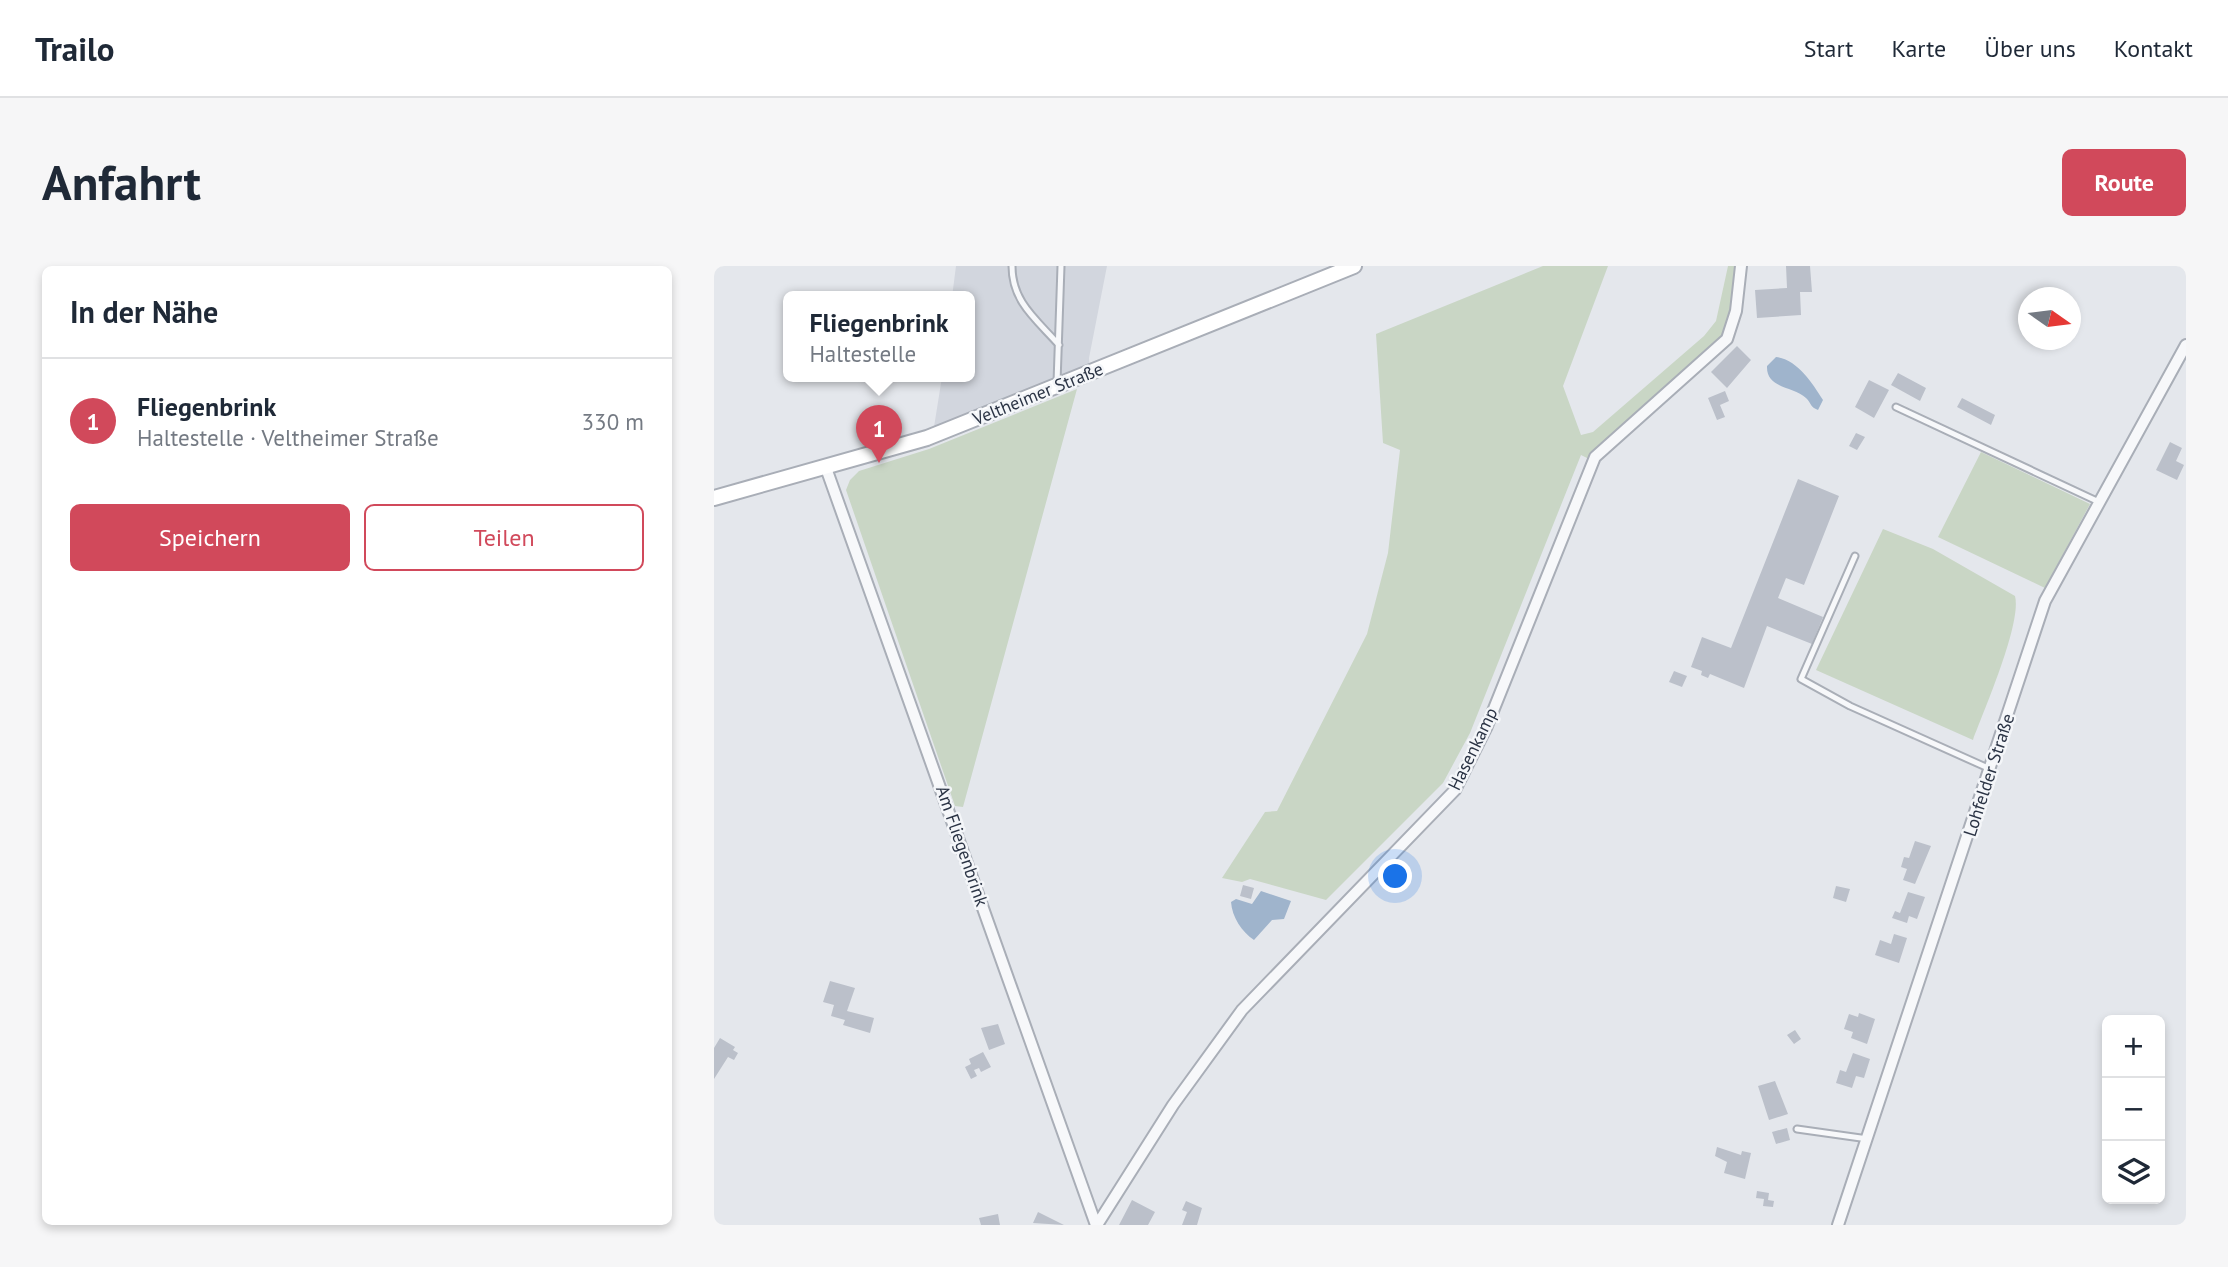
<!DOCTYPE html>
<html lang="de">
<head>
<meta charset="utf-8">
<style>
	body { margin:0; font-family:"PT Sans",sans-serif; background:#f6f6f7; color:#1f2937 }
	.controls { position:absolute; right:21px; bottom:21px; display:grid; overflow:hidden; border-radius:10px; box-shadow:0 4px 10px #0003 }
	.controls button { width:63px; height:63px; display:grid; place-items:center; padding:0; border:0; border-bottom:2px solid #e0e1e3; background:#fff; color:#1f2937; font:35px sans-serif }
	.compass { position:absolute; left:1304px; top:21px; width:63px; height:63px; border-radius:50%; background:#fff; box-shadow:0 4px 10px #0003; rotate:104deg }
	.you { position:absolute; left:682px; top:611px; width:24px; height:24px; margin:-18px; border:5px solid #fff; border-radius:50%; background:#1a73e8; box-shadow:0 0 0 10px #1a73e833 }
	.badge { display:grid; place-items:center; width:46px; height:46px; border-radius:50%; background:#d1495b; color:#fff; font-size:23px; font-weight:700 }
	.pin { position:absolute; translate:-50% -58px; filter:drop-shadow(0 2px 4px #0008) }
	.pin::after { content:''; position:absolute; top:37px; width:24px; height:21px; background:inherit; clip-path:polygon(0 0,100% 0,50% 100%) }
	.popup { position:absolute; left:69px; top:25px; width:192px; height:91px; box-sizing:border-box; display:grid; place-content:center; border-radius:10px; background:#fff; filter:drop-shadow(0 2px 5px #0005); font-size:23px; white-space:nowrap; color:#747a83 }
	.popup b { font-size:26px; color:#1f2937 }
	.popup::after { content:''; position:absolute; left:50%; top:100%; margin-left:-14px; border:14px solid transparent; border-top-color:#fff }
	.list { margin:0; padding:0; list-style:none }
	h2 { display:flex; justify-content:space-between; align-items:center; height:91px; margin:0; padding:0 28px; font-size:30px }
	h2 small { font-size:23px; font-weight:400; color:#747a83 }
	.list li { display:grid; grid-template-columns:46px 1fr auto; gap:21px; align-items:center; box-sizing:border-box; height:126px; padding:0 28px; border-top:2px solid #e0e1e3 }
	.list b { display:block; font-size:26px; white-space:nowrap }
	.list p { margin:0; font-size:23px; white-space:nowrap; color:#747a83 }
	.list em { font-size:23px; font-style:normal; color:#747a83 }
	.actions { display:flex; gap:14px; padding:21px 28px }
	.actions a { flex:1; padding:16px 0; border:2px solid #d1495b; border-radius:10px; text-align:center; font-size:24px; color:#d1495b }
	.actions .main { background:#d1495b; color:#fff }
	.icon { flex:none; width:38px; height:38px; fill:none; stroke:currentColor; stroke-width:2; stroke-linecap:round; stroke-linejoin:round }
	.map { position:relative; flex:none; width:1472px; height:959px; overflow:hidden; border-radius:10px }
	header { display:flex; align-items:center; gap:42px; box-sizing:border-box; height:98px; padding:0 35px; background:#fff; border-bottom:2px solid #e0e1e3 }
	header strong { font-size:33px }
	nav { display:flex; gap:38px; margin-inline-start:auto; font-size:24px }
	.intro { display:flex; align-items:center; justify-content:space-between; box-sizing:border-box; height:168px; padding:0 42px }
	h1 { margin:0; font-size:49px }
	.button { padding:18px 32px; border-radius:10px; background:#d1495b; color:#fff; font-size:24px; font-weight:700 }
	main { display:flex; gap:42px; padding:0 42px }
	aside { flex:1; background:#fff; border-radius:10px; box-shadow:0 4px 10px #0003 }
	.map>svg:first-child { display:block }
	.built { fill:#d2d6de }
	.green { fill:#c9d6c5 }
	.water { fill:#9fb4cc }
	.building { fill:#bbc0ca }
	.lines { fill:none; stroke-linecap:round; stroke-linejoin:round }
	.service-casing { stroke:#a9aeb7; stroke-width:9 }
	.minor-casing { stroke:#a9aeb7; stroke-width:14 }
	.secondary-casing { stroke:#a9aeb7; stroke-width:18 }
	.service { stroke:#f7f8fa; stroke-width:5 }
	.minor { stroke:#f7f8fa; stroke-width:10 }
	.secondary { stroke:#fff; stroke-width:14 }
	.labels { text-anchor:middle; stroke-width:5; stroke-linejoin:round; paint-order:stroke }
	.street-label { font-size:18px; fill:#2b3445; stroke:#f4f6f9 }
</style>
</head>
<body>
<header>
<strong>Trailo</strong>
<nav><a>Start</a><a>Karte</a><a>Über uns</a><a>Kontakt</a></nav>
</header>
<div class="intro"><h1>Anfahrt</h1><a class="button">Route</a></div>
<main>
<aside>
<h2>In der Nähe<small></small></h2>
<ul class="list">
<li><span class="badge">1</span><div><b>Fliegenbrink</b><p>Haltestelle · Veltheimer Straße</p></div><em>330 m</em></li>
</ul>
<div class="actions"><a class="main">Speichern</a><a>Teilen</a></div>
</aside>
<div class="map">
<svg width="1472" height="959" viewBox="0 0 1472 959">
	<rect width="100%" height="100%" fill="#e4e7ec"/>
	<!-- built -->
	<path class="built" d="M 242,0 L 393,0 L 375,92 L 376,111 L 220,161 L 228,111 L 256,111 L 256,31 L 238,31 Z"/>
	<!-- green -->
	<path class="green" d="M 829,0 L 894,0 L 849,120 L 867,169 L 879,166 L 990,70 L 1002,55 L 1014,0 L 1021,0 L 1014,61 L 999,80 L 880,184 L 875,193 L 867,189 L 756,467 L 729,517 L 612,634 L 536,613 L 528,616 L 508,612 L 551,546 L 563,545 L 653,368 L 674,287 L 686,184 L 669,177 L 662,68 Z
		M 363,123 L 249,541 L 241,540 L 132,224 L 136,214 L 145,205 L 215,183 Z
		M 1267,186 L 1376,238 L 1331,322 L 1224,271 Z
		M 1169,263 L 1219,283 L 1301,330 C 1308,357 1270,444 1259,474 L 1102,404 Z"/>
	<!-- water -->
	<path class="water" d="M 1062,91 C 1084,94 1098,117 1109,134 L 1104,144 C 1096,141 1098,138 1092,132 C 1080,120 1052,123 1053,100 Z
		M 547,625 L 577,635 L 570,653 L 558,654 L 540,674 C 528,666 518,651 517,636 L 522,633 L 538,638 Z"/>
	<!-- building -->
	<path class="building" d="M 1072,0 L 1096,0 L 1098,26 L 1086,26 L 1087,49 L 1043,52 L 1041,24 L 1073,22 Z
		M 1023,80 L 1037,94 L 1013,122 L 997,106 Z
		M 1184,107 L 1212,122 L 1206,135 L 1177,119 Z
		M 1155,114 L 1175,124 L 1160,152 L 1141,141 Z
		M 1011,125 L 1015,135 L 1006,139 L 1011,151 L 1003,154 L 994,132 Z
		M 1248,132 L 1281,149 L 1277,159 L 1243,141 Z
		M 1142,167 L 1151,171 L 1143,184 L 1135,180 Z
		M 1456,176 L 1468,182 L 1462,195 L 1470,199 L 1463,214 L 1442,204 Z
		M 1084,213 L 1125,230 L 1090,319 L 1072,312 L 1064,332 L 1109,351 L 1098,378 L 1053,360 L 1030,422 L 996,408 L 994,412 L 987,409 L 988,405 L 977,401 L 988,371 L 1017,382 Z
		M 960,405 L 973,410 L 968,421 L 955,416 Z
		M 1201,575 L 1217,580 L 1201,618 L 1189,614 L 1193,603 L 1187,601 L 1190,591 L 1195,592 Z
		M 529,619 L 540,622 L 537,633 L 526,630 Z
		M 1122,620 L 1136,623 L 1132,636 L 1119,632 Z
		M 1194,626 L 1211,631 L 1203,653 L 1195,650 L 1193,657 L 1178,652 L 1181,645 L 1186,647 Z
		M 1180,668 L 1193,672 L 1185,697 L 1161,689 L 1166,674 L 1177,678 Z
		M 116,715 L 141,722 L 133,745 L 160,752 L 156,767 L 129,759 L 131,754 L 117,750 L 120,739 L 109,736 Z
		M 1145,747 L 1161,753 L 1153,778 L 1137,772 L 1139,766 L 1130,763 L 1135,748 L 1144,751 Z
		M 284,758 L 291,778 L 275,784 L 267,762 Z
		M 1081,764 L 1087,773 L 1080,778 L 1073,769 Z
		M 6,772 L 21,781 L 19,784 L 24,787 L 20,794 L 14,791 L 0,813 L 0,782 Z
		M 269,786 L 277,801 L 267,806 L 265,802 L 260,804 L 263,810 L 257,813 L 251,801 L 257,798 L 255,793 Z
		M 1139,787 L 1156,793 L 1150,812 L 1142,810 L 1138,822 L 1122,817 L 1126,804 L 1132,806 Z
		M 1061,815 L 1074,848 L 1055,854 L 1044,820 Z
		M 1073,862 L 1076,874 L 1062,878 L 1058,866 Z
		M 1003,881 L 1027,889 L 1028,885 L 1037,887 L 1031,913 L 1010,907 L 1013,896 L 1001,890 Z
		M 1043,925 L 1055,927 L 1054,934 L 1060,935 L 1059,941 L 1049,940 L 1050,933 L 1042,932 Z
		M 418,934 L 441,946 L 434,959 L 405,959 Z
		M 472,935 L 488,942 L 483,959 L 468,959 L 473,946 L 468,944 Z
		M 324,946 L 350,959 L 319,957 Z
		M 284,948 L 286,959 L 267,959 L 265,952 Z"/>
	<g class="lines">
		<!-- service casing -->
		<g class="service-casing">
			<path id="service" d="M 298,0 C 298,36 322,53 345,79
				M 343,117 L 347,0
				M 1182,141 L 1385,236
				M 1141,290 L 1087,413 L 1136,440 L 1274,502
				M 1083,863 L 1154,873"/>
		</g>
		<!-- minor casing -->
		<g class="minor-casing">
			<path id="minor" d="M 112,202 L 382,959
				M 383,959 L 459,839 L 528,744 L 741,524 L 773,460 L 881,191 L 1013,73 L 1022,45 L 1027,0
				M 1124,959 L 1331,335 L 1472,79"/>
		</g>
		<!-- secondary casing -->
		<g class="secondary-casing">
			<path id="secondary" d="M 0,232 L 213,172 L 640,0"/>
		</g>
		<!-- service -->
		<use href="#service" class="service"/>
		<!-- minor -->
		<use href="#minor" class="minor"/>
		<!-- secondary -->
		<use href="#secondary" class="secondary"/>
	</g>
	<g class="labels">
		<!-- street labels -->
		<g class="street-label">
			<text transform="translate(324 128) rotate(-22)" y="6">Veltheimer Straße</text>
			<text transform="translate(759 483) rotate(-64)" y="6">Hasenkamp</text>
			<text transform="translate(1275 509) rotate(-72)" y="6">Lohfelder Straße</text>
			<text transform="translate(248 580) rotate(71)" y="6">Am Fliegenbrink</text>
		</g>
	</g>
</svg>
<div class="controls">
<button>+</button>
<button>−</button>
<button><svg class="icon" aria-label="layers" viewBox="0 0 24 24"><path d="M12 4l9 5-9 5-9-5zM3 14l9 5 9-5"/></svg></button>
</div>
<svg class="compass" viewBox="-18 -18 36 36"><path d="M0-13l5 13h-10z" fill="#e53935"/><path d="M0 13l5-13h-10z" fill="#747a83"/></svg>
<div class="you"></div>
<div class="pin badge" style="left:165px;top:197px">1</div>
<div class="popup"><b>Fliegenbrink</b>Haltestelle</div>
</div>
</main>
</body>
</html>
